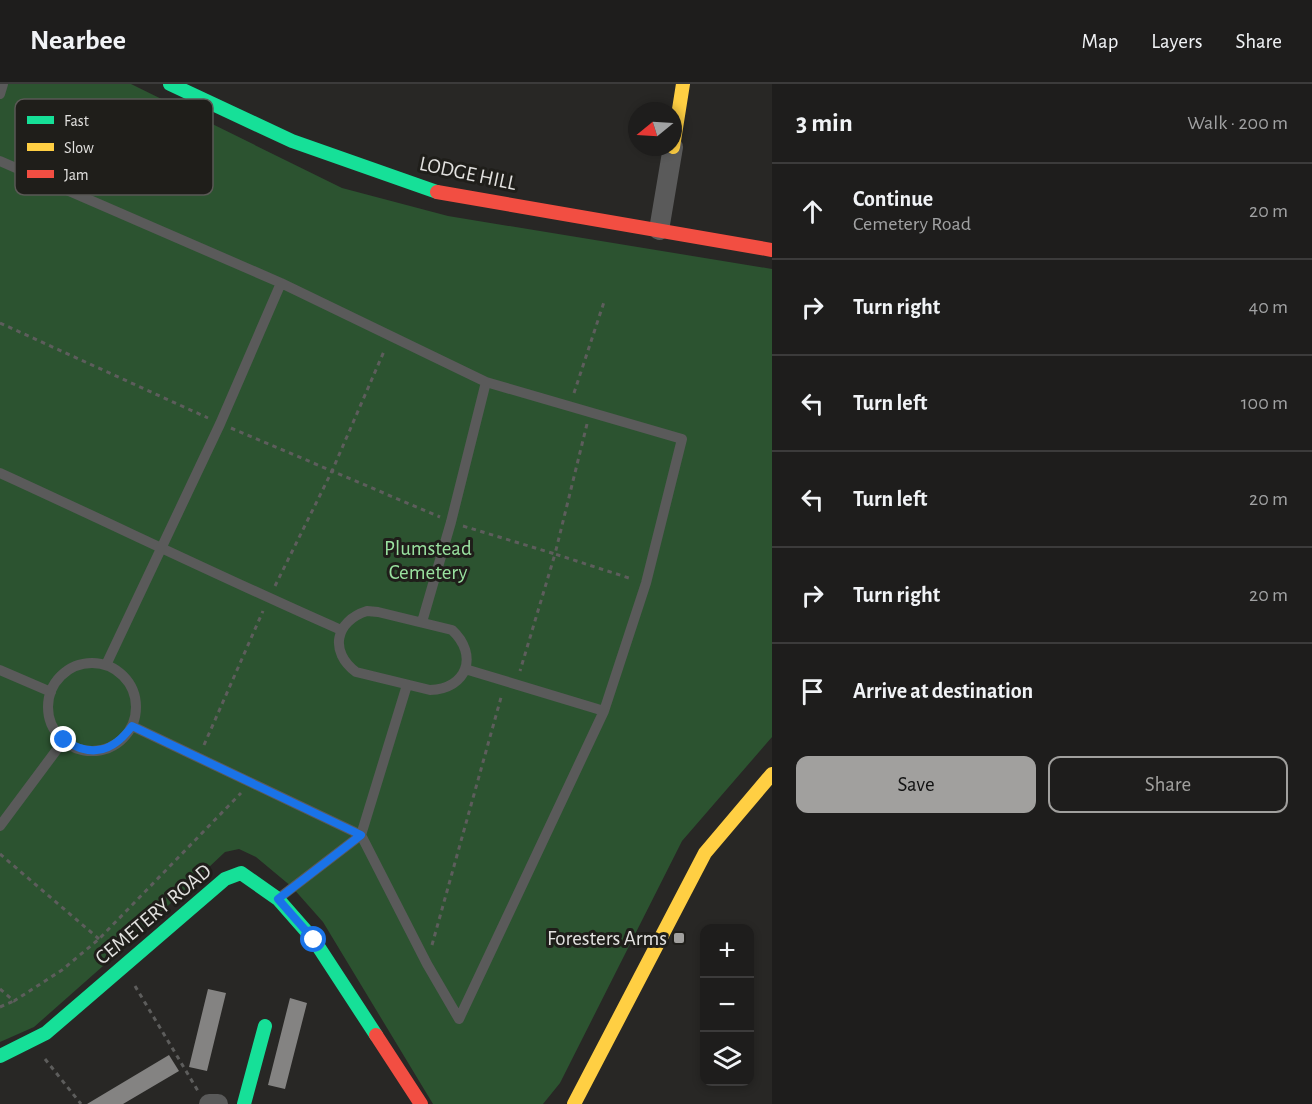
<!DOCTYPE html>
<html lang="en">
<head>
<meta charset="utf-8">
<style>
	body { margin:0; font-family:"Alegreya Sans",sans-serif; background:#262625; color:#f1f3f6 }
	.controls { position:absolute; right:18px; bottom:18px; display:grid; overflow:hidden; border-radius:12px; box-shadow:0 3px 9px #0003 }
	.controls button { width:54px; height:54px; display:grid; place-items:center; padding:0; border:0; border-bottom:2px solid #3c3b3b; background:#1e1d1c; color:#f1f3f6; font:30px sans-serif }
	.compass { position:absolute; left:628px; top:18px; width:54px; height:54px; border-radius:50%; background:#1e1d1c; box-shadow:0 3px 9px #0003; rotate:252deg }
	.stop { position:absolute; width:18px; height:18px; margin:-14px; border:4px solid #1a73e8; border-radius:50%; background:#fff }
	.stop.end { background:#1a73e8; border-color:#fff; box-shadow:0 2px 6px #0008 }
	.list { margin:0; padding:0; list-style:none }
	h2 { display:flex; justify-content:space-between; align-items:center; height:78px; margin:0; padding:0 24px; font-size:26px }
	h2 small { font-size:20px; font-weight:400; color:#a1a2a3 }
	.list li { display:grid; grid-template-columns:39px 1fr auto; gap:18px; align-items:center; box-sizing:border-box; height:96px; padding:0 24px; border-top:2px solid #3c3b3b }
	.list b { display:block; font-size:22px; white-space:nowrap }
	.list p { margin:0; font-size:20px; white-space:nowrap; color:#a1a2a3 }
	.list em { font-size:20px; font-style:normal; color:#a1a2a3 }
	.actions { display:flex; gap:12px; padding:18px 24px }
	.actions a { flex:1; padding:14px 0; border:2px solid #a1a09e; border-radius:12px; text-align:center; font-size:21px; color:#a1a09e }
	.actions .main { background:#a1a09e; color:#111 }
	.icon { flex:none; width:33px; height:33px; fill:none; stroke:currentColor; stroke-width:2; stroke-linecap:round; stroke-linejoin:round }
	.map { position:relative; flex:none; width:772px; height:1020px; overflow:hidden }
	header { display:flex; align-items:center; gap:36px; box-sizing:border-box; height:84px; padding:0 30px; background:#1e1d1c; border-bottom:2px solid #3c3b3b }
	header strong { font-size:28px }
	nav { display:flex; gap:33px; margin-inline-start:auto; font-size:21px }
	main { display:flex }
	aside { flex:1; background:#1e1d1c }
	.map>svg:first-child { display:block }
	.green { fill:#2c5330 }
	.building { fill:#848382 }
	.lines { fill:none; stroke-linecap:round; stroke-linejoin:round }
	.path { stroke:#5d5d5c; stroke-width:3; stroke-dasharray:4.5 4.5; stroke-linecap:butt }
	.lane { stroke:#5a5a5a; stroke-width:10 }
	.street { stroke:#5a5a5a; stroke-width:20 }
	.fast { stroke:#16e098; stroke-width:14 }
	.slow { stroke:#ffcf43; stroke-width:14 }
	.jam { stroke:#f24e42; stroke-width:14 }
	.route { stroke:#1a73e8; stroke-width:8 }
	.poi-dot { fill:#a1a09e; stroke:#1f1e1a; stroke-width:2 }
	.labels { text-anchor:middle; stroke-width:6; stroke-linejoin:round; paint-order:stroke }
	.street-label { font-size:21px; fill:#e2e1df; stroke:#1f1e1a }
	.park-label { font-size:21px; fill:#99e19f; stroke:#1f1e1a }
	.poi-label { font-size:21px; fill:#e2e1df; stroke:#1f1e1a; text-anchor:end }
	.key { fill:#1f1e1a; stroke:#5a5855; stroke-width:1.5 }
	.key-label { font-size:16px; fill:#e2e1df }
</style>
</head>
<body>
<header>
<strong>Nearbee</strong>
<nav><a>Map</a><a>Layers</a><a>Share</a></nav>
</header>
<main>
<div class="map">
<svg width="772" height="1020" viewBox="0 0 772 1020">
	<rect width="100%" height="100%" fill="#282725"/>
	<!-- green -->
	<path class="green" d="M 0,0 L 131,0 L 342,104 L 448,132 L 772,185 L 772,653 L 682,757 L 560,999 L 543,1020 L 433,1020 L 323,838 L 292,803 L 256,773 L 239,765 L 225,768 L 120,867 L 34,943 L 0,958 Z"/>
	<!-- building -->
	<path class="building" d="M 208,905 L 226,909 L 207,987 L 189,983 Z
		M 290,914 L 307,919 L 285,1005 L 268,1001 Z
		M 169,971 L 179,987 L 123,1020 L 87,1020 Z"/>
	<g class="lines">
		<!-- path -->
		<path class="path" d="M 0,239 L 208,334
			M 574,309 L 604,218
			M 587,340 L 555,470 L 632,495
			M 231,344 L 332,387 L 385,265
			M 463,442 L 555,470 L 520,587
			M 275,502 L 332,387 L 440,433
			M 204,661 L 263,527
			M 0,770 L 99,855
			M 432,861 L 502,610
			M 135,902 L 198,1007
			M 0,905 L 14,917 L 62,886 L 99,855 L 241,709
			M 0,923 L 14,917
			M 45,975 L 81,1020"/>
		<!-- lane -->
		<path class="lane" d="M 0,10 L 3,0
			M 0,77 L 281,199 L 486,298 L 682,355 L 646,499 L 604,627 L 459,935 L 427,880 L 361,751 L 132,642
			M 0,389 C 114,441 227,496 341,546
			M 367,527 L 378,528 L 452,546 C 479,571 467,605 430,606 L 356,588 C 329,568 335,537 367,527 Z
			M 422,538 L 451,438 L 486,298
			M48 623a44 44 0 1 1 88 0a44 44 0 1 1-88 0Z
			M 106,581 L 220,340 L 281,199
			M 465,585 L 604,627
			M 0,586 L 51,608
			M 0,742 L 64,656
			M 279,814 L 361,751 L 407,601"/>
		<!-- street -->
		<path class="street" d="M 659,146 L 673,63
			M 209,1020 L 218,1020"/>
		<!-- fast -->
		<path class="fast" d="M 170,0 L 292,57 L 437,108
			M 0,972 L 46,949 L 225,795 L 241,789 L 278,815 L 314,856 L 376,951
			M 244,1020 L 265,942"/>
		<!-- slow -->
		<path class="slow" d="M 673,63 L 683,0
			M 574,1020 L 705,769 L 772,690"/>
		<!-- jam -->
		<path class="jam" d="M 437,108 L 772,166
			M 376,951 L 421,1020"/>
	</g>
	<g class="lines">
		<!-- route -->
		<path class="route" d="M 64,656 C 91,674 113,668 132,642 L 361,751 L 278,815 L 314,856"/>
	</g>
	<!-- markers -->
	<rect class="poi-dot" x="673" y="848" width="12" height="12" rx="3"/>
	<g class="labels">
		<!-- street labels -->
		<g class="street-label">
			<text transform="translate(468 89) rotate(12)" y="7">LODGE HILL</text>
			<text transform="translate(153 830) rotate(-40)" y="7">CEMETERY ROAD</text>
		</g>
		<!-- park labels -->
		<g class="park-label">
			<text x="428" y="471">Plumstead<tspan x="428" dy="24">Cemetery</tspan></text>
		</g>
		<!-- poi labels -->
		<g class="poi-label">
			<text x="667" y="861">Foresters Arms</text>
		</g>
	</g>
	<!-- legend -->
	<rect x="15" y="15" width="198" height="96" rx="9" class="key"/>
	<rect x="27" y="32" width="27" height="8" fill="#16e098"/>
	<rect x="27" y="59" width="27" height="8" fill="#ffcf43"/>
	<rect x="27" y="86" width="27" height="8" fill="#f24e42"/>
	<g class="key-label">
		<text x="64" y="42">Fast</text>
		<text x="64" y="69">Slow</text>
		<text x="64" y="96">Jam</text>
	</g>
</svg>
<div class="controls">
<button>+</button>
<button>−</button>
<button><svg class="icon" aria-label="layers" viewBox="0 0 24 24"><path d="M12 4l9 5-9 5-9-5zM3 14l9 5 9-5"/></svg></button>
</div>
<svg class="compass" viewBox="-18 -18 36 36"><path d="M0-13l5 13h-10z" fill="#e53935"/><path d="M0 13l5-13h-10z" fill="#a1a2a3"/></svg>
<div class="stop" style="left:314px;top:856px"></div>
<div class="stop end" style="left:64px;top:656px"></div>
</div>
<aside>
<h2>3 min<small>Walk · 200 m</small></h2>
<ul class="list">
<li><svg class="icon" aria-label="ahead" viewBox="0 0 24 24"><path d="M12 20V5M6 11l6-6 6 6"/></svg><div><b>Continue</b><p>Cemetery Road</p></div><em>20 m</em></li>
<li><svg class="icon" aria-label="right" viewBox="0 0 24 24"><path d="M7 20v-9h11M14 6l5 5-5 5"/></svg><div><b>Turn right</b></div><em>40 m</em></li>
<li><svg class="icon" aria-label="left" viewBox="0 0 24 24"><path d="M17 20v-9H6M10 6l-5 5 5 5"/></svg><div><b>Turn left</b></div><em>100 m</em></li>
<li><svg class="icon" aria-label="left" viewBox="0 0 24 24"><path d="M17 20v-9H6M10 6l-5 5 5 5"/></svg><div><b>Turn left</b></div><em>20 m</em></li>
<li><svg class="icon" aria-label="right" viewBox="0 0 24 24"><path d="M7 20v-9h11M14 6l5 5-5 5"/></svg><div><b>Turn right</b></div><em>20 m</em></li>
<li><svg class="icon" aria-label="arrive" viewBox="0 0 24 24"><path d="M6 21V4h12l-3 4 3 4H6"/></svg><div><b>Arrive at destination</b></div></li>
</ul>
<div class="actions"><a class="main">Save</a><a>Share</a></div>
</aside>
</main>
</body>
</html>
